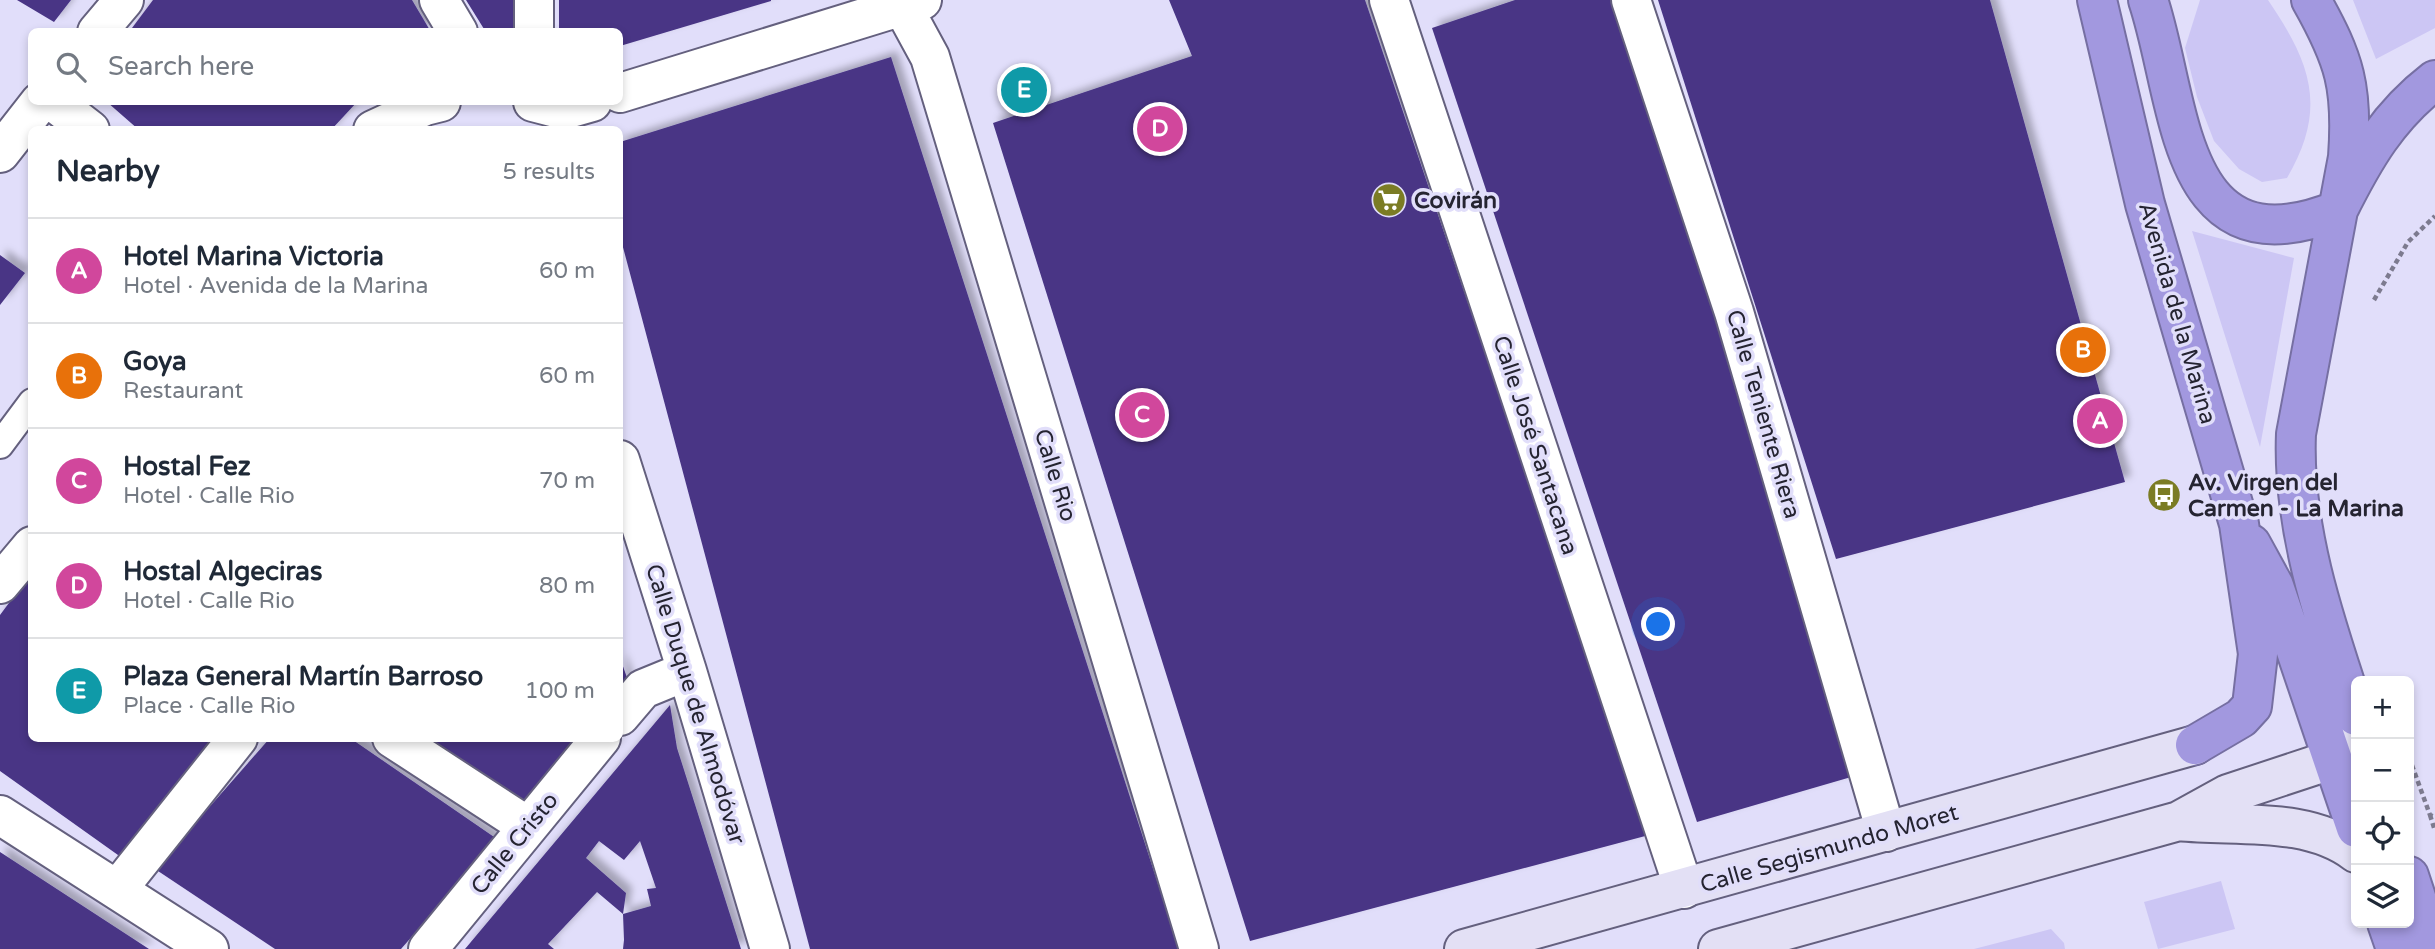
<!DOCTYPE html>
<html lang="en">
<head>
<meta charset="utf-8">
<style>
	body { margin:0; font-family:"Varela Round",sans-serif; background:#f2f2f3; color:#1f2937 }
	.controls { position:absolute; right:21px; bottom:21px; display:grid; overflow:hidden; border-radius:10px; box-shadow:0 4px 10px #0003 }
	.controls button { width:63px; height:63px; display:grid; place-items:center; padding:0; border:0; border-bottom:2px solid #e0e1e3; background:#fff; color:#1f2937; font:35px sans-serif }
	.you { position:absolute; left:1659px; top:625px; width:24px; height:24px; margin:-18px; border:5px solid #fff; border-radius:50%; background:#1a73e8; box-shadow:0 0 0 10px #1a73e833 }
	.badge { display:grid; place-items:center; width:46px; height:46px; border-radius:50%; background:#7b7c24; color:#fff; font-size:23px; font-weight:700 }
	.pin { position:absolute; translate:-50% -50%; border:4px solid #fff; box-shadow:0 2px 7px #0006 }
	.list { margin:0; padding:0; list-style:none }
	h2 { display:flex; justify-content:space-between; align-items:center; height:91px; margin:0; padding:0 28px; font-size:30px }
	h2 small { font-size:23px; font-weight:400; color:#747a83 }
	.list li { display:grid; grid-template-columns:46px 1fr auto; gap:21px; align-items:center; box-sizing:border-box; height:105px; padding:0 28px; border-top:2px solid #e0e1e3 }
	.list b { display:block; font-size:26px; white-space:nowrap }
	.list p { margin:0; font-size:23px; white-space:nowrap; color:#747a83 }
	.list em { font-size:23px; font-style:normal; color:#747a83 }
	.icon { flex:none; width:38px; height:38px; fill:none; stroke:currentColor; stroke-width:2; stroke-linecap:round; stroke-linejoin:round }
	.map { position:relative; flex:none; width:2435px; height:949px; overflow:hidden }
	.search { position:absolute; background:#fff; box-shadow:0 4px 10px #0003; left:28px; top:28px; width:595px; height:77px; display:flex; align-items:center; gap:18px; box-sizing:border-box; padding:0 24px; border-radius:10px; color:#747a83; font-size:26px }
	.panel { position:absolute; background:#fff; box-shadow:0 4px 10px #0003; left:28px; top:126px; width:595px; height:616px; border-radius:10px }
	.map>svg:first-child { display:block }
	.green { fill:#ccc6f4 }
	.building { fill:#483585; fill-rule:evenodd; filter:url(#shadow) }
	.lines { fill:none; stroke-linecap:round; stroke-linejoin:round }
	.lane-casing { stroke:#64607e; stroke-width:30 }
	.street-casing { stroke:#64607e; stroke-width:42 }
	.secondary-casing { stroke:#64607e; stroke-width:42 }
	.highway-casing { stroke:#766fa2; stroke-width:42 }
	.path { stroke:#7d7b8f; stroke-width:4.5; stroke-dasharray:5 3.5; stroke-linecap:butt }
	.lane { stroke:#fff; stroke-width:26 }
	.street { stroke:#fff; stroke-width:38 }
	.secondary { stroke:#e3e0f5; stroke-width:38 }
	.highway { stroke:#a298df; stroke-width:38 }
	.labels { text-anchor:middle; stroke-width:7; stroke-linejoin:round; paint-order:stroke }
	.poi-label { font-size:23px; font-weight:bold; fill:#252431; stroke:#e1defa; text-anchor:start }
	.street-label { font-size:23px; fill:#252431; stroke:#e1defa }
</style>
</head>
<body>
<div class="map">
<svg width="2435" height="949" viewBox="0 0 2435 949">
	<defs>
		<filter id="shadow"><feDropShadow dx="6" dy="-6" stdDeviation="3.5" flood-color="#0004"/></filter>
	</defs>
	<rect width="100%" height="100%" fill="#e1defa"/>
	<!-- green -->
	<path class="green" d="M 2200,0 L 2268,0 C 2311,63 2328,108 2287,178 L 2262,182 L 2239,169 L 2214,141 L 2197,97 L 2185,48 Z
		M 2353,0 L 2435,0 L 2435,28 L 2376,59 Z
		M 2192,231 L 2294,258 L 2260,447 Z
		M 2221,881 L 2235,929 L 2158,949 L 2144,902 Z
		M 2051,929 L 2064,943 L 2065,949 L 1974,949 Z"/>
	<!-- building -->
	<path class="building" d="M 17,0 L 71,0 L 54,22 Z
		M 153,0 L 412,0 L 431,32 L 129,32 Z
		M 466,0 L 514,0 L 516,32 L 484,29 Z
		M 559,0 L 771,0 L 771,1 L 620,46 L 620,32 L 559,32 Z
		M 1169,0 L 1365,0 L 1649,835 L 1250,941 L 993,123 L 1192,56 Z
		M 1515,0 L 1617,0 L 1858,775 L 1697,822 L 1432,28 Z
		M 1658,0 L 1990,0 L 2125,482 L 1836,559 Z
		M 891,57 L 1179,949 L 810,949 L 620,236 L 620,142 Z
		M 107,102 L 357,102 L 331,130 L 139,130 Z
		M 0,255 L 25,273 L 0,305 Z
		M 32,572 L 32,738 L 213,738 L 125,860 L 0,771 L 0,615 Z
		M 620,658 L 630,686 L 620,696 Z
		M 670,705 L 677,748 L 741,949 L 623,949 L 624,940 L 623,914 L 597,892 L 548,944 L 554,949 L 465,949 ZM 599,841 L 624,860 L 640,841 L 656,888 L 647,889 L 651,906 L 623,914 L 626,893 L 586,858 Z
		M 270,738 L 350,738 L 497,839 L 401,949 L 275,949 L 155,869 Z
		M 416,738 L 579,738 L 523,807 Z
		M 0,852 L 149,949 L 0,949 Z"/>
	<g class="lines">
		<!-- lane casing -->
		<g class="lane-casing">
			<path id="lane" d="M 0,445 L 32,402"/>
		</g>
		<!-- street casing -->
		<g class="street-casing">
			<path id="street" d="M 439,0 L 458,32
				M 534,0 L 534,32
				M 899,0 L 930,57 L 1199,949
				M 1389,0 L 1684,889
				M 1631,0 L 1734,312 L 1886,832
				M 97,32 L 124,0
				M 620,93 L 922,0
				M 54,102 L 90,130
				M 533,102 L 564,110 L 592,102
				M 373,130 L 425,106 L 441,102
				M 0,153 L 40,102
				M 620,460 L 687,671 L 770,949
				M 0,584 L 32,546
				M 620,716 L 643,689 L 687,671
				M 392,738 L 527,826
				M 0,815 L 209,949
				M 117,890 L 238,738
				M 428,949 L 601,738"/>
		</g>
		<!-- secondary casing -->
		<g class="secondary-casing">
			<path id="secondary" d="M 2179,821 C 2237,827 2307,816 2356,853
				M 1464,949 L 2195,745
				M 1718,949 L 2179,821 L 2228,794 L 2334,759 L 2349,740 L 2354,726 L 2354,710"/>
		</g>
		<!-- highway casing -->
		<g class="highway-casing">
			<path id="highway" d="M 2097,0 L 2145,204 L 2239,524 L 2258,654 L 2252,706 L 2241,718 L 2195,745
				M 2148,0 C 2182,101 2175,276 2338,210 C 2364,158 2388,116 2435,80
				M 2311,0 C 2345,60 2353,88 2348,157 L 2296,434 C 2292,529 2326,626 2356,716
				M 2251,544 L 2274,586 L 2356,828
				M 2409,876 L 2433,949
				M 2387,923 L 2396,949"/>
		</g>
		<!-- path -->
		<path class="path" d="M 2374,300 L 2408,242 L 2435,216
			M 2409,757 L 2430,815 L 2435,817
			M 2430,815 L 2435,831"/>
		<!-- lane -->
		<use href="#lane" class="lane"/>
		<!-- street -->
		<use href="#street" class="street"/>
		<!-- secondary -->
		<use href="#secondary" class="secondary"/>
		<!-- highway -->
		<use href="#highway" class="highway"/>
	</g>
	<!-- icons -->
	<defs>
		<g id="supermarket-disc" transform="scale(1.75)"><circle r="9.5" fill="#7b7c24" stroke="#e1defa"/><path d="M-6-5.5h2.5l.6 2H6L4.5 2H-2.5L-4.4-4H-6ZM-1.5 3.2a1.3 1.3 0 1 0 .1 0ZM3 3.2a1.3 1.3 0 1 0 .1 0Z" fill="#fff"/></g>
		<g id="bus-disc" transform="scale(1.75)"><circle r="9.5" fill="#7b7c24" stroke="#e1defa"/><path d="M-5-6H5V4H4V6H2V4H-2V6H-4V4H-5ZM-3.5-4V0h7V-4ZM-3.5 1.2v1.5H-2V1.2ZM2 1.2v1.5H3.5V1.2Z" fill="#fff"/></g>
	</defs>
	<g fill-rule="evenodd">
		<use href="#supermarket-disc" x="1389" y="200"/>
		<use href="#bus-disc" x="2164" y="495"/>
	</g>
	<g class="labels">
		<!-- poi labels -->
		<g class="poi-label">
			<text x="1414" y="208">Covirán</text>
			<text x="2188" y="490">Av. Virgen del<tspan x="2188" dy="26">Carmen - La Marina</tspan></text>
		</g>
		<!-- street labels -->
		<g class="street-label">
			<text transform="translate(2178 313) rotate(74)" y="8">Avenida de la Marina</text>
			<text transform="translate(1764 414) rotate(74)" y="8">Calle Teniente Riera</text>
			<text transform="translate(1536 445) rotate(72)" y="8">Calle José Santacana</text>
			<text transform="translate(1056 475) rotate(73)" y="8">Calle Rio</text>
			<text transform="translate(696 704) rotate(73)" y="8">Calle Duque de Almodóvar</text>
			<text transform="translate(514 843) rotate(-51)" y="8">Calle Cristo</text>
			<text transform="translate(1829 848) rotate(-16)" y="8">Calle Segismundo Moret</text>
		</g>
	</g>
</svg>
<div class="controls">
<button>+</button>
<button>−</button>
<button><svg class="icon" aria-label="locate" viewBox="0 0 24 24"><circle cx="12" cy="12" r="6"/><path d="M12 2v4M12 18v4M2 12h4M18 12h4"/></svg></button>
<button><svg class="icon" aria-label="layers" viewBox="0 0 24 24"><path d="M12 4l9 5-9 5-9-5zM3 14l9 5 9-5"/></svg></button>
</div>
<div class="you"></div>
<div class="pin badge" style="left:2100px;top:421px;background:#d1479c">A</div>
<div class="pin badge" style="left:2083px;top:350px;background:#e8710a">B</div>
<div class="pin badge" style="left:1142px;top:415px;background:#d1479c">C</div>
<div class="pin badge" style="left:1160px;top:129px;background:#d1479c">D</div>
<div class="pin badge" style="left:1024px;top:90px;background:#0f9aa8">E</div>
<div class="search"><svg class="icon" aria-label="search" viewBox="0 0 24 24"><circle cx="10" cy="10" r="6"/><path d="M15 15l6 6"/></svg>Search here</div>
<section class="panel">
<h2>Nearby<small>5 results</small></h2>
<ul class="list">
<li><span class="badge" style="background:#d1479c">A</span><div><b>Hotel Marina Victoria</b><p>Hotel · Avenida de la Marina</p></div><em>60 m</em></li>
<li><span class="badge" style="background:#e8710a">B</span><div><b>Goya</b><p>Restaurant</p></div><em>60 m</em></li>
<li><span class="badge" style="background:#d1479c">C</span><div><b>Hostal Fez</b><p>Hotel · Calle Rio</p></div><em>70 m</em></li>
<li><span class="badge" style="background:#d1479c">D</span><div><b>Hostal Algeciras</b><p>Hotel · Calle Rio</p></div><em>80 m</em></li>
<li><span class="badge" style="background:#0f9aa8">E</span><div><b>Plaza General Martín Barroso</b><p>Place · Calle Rio</p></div><em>100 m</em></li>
</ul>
</section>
</div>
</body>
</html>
